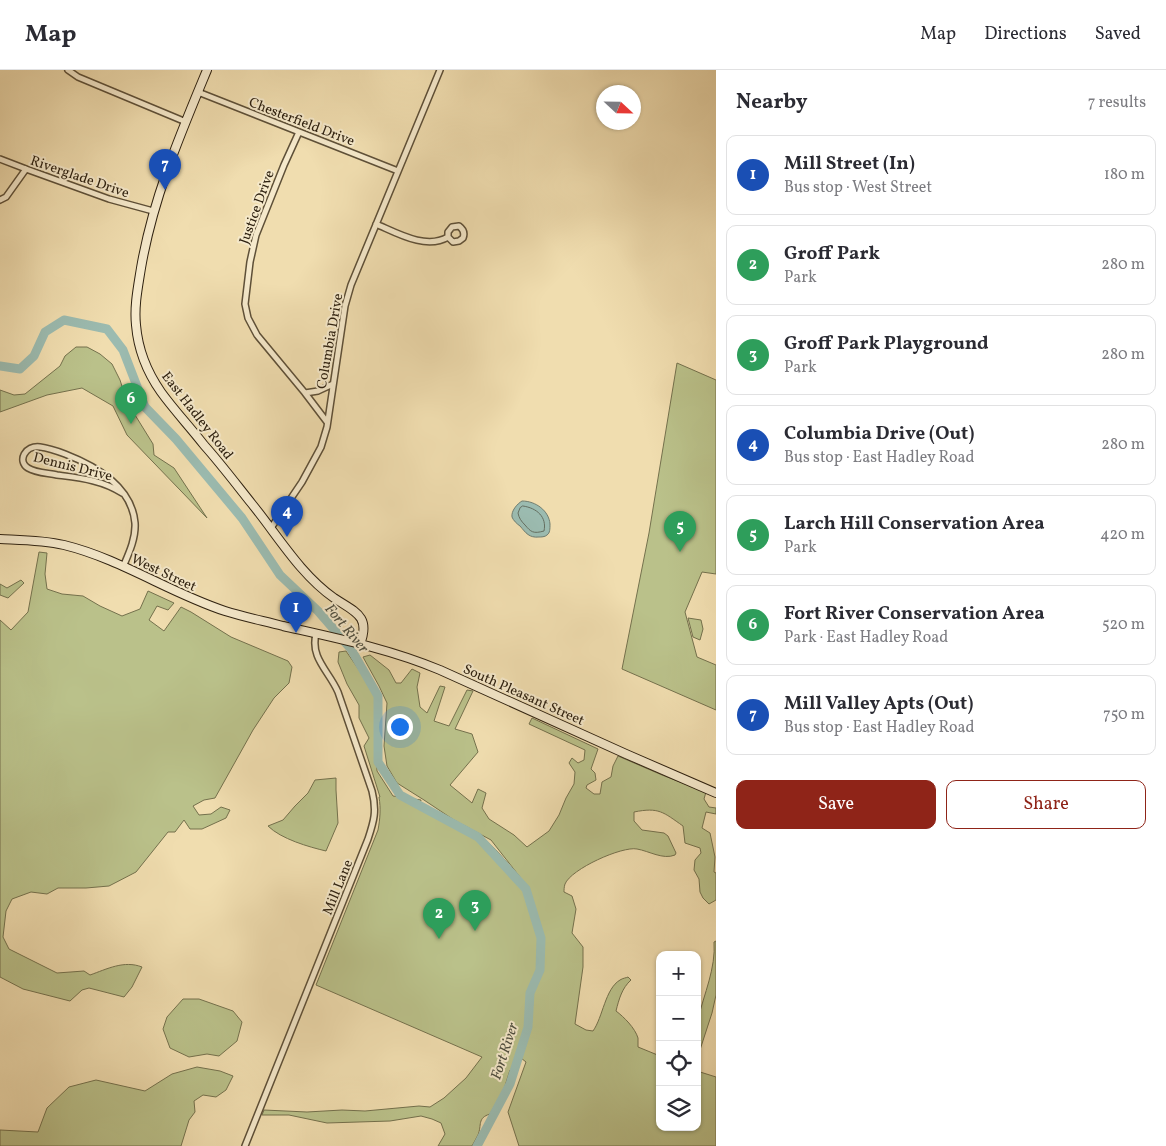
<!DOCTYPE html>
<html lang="en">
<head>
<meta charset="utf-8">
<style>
	body { margin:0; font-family:Vollkorn,serif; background:#f7f7f7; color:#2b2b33 }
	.controls { position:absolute; right:15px; bottom:15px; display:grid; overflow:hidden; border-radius:10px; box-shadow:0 1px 4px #0004 }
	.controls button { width:45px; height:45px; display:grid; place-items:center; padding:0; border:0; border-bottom:1px solid #e1e1e2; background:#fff; color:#2b2b33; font:25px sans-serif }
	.compass { position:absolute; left:596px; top:15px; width:45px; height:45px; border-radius:50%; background:#fff; box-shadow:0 1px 4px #0004; rotate:112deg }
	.you { position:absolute; left:399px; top:656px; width:18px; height:18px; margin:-12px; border:4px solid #fff; border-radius:50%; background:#1a73e8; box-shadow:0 0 0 8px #1a73e833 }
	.badge { display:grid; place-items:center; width:32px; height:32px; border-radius:50%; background:#8f2418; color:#fff; font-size:16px; font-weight:700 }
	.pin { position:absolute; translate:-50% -41px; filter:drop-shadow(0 1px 2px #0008) }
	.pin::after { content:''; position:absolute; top:26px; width:18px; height:15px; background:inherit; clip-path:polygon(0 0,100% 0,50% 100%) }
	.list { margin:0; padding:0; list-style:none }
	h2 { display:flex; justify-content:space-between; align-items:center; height:65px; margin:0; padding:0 20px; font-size:21px }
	h2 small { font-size:16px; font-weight:400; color:#7c7c81 }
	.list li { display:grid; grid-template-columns:32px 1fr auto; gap:15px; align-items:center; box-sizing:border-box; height:80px; margin:0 10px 10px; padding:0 10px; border:1px solid #e1e1e2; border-radius:10px }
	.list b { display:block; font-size:19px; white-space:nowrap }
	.list p { margin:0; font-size:16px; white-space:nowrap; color:#7c7c81 }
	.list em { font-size:16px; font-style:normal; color:#7c7c81 }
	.actions { display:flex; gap:10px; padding:15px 20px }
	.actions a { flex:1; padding:11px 0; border:1px solid #8f2418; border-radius:10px; text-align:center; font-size:18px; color:#8f2418 }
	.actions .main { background:#8f2418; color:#fff }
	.icon { flex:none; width:28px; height:28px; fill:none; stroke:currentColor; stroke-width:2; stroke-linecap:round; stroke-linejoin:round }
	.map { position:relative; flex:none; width:716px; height:1076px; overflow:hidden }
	header { display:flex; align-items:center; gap:30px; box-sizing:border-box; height:70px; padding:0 25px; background:#fff; border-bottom:1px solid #e1e1e2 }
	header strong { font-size:24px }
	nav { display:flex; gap:28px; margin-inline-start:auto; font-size:18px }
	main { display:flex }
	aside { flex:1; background:#fff }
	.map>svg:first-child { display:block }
	.green { fill:#bac18a; stroke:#74714d }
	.water { fill:#9bbbb0; stroke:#6f7d70 }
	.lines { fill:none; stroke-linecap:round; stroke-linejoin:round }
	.shore { stroke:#646e60; stroke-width:1 }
	.river { stroke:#9bbbb0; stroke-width:9 }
	.street-casing { stroke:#5e5038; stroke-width:8 }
	.secondary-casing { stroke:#2e2110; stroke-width:10 }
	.street { stroke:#f5e9cb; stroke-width:5 }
	.secondary { stroke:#f5e9cb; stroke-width:8 }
	.labels { text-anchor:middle; stroke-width:4; stroke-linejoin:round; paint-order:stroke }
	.street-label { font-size:14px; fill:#2e2110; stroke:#f5e9cb }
	.water-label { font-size:15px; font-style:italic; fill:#4f4f40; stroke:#f5e9cb }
</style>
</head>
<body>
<header>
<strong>Map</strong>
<nav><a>Map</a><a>Directions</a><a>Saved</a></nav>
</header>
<main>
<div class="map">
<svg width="716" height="1076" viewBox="0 0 716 1076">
	<rect width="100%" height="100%" fill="#f0ddaf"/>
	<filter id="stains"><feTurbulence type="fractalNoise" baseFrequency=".004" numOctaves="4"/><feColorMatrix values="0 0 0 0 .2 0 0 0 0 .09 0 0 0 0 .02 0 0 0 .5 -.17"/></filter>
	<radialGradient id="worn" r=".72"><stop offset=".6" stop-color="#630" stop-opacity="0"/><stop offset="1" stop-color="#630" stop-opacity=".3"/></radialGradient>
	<!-- green -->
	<path class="green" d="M 76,277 L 87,277 L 100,284 L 112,294 L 120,310 L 127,332 L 153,374 L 154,385 L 174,398 L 207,448 L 127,365 L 113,336 L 82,318 L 47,325 L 0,342 L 0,320 L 14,325 L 25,324 L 60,296 L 65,286 Z
		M 677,293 L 716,310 L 716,504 L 702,502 L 685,542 L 697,587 L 716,595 L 716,640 L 622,599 L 649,463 Z
		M 39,482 L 47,483 L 45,504 L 47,519 L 62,524 L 83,526 L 100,536 L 122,546 L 140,539 L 148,521 L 174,533 L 168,540 L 157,536 L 149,550 L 164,561 L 181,537 L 191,542 L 231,567 L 288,591 L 292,597 L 289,613 L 274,628 L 253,660 L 215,728 L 204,730 L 193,736 L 199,745 L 211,744 L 221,737 L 230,740 L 226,748 L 202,759 L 190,759 L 184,750 L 175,762 L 168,762 L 136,802 L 109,816 L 86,818 L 58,818 L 47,824 L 31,822 L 12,829 L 6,841 L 3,867 L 9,879 L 57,903 L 84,901 L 90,905 C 107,899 124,890 142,897 L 132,917 L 124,927 L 89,918 L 82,920 L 70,931 L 23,919 L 0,907 L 0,550 L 11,560 L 28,542 Z
		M 21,510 L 24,513 L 8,528 L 0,525 L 0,514 L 7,518 Z
		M 688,548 L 701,550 L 703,559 L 700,570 L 693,567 Z
		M 346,581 L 377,626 L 376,663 L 377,701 L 393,726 L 421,730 L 420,734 C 440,745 466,756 485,770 C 498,780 517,804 526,818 L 527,816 L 491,770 L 454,750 L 424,730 L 397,713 L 387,696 L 384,676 L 387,633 L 379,616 L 363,587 L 370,585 L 389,600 L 396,613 L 401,613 L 412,599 L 420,603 L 417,617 L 420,637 L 427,643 L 440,616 L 445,617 L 434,651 L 449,656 L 467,620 L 473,621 L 455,659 L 472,664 L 478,682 L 450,715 L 472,733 L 478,719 L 486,723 L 482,738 L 489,749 L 514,765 L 527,777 L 549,761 L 559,745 L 566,728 L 574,714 L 575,702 L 569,693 L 572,688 L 578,693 L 584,690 L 585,680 L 529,654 L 532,648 L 598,679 L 591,699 L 595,703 L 596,710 L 587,715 L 586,718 L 594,724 L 600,724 L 602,712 L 611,707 L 613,696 L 618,686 L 662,705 L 706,722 L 704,729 L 709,737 L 716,738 L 716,744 L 706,742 L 702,758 L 710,763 L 715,787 L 714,802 L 716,803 L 716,830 L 709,834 L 703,828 L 700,822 L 699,809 L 694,800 L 695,790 L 701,783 L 700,778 L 685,773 L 683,756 C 663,742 659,737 634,742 L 634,751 L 642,760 L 664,763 L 668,766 L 676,783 L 675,785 C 663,790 649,781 637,779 C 622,776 571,799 565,814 C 564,817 564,820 564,822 L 572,826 L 576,839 L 572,863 L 583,877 L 583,897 L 575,954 L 586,960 L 593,961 C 603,947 605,919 620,910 C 623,908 626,908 628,907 L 631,910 C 622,918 619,929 616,941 C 624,947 635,958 638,968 C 638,971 638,974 638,977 L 660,986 L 660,1057 L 697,1057 L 697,1001 L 716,1007 L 716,1076 L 519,1076 L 508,1042 L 526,992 L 521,988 L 514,1001 L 510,1000 L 504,1019 L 490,1044 C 477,1048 482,1055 478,1065 C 476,1069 474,1072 472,1076 L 438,1076 L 445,1064 L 441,1053 L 432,1049 L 421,1046 L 390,1051 L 327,1053 L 289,1045 L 262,1045 L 264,1040 L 307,1042 L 342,1040 L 365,1041 L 419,1036 L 430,1037 L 444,1028 L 466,1008 L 482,987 L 316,915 L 378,760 C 380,749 381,739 379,727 L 380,727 L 364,676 L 369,668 L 359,648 L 359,635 L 347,614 L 338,592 L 339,582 Z
		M 336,708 L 336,720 L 338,753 L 326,781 C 309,777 281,769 268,756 L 283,750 L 295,736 L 308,723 L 315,710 Z
		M 716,871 L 716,925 L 712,943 L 697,989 C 697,977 695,962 698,949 C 704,924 716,898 714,872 Z
		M 183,929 L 199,929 L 233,941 L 242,952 L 237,971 L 219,986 L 207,984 L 189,987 L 170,978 L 163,959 L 167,947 Z
		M 197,997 L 220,1001 L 233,1006 L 226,1020 L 216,1027 L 203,1025 L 194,1031 L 195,1042 L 189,1050 L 181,1076 L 0,1076 L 0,1060 L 38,1062 L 47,1038 L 69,1017 L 96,1010 L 145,1021 L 172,1004 Z"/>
	<!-- water -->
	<path class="water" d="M 522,431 C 536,431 549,441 550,454 C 550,459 550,463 547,465 C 545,467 541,467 539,467 C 529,468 526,463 520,456 C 517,454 513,450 512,447 C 511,441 517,434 522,431 Z"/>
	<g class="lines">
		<!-- shore -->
		<path class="shore" d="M 523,436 C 537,438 547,447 544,461 C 533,464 531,462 525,455 C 521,451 519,448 518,443 L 520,438 Z"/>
		<!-- river -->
		<path class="river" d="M 0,296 L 20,299 L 34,286 L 45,262 L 64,250 L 107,259 L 123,280 L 145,337 L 176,369 L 242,448 L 280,505 L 318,541 L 351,579 L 378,626 L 378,692 L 400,725 L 478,767 L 526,819 L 541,868 L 540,900 L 530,923 L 528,957 L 510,1014 L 477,1076"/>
		<!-- street casing -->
		<g class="street-casing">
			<path id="street" d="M 68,0 L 78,7 L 186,52
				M 198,22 L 398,101
				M 299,62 L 284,95 L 256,165 L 250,192 L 245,234 L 248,248 L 257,265 L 305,323 L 318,321 L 333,314
				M 0,89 L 26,99 L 109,129 L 153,141
				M 0,130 L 6,127 L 26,99
				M 376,154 C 397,163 426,180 448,167 L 453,172 L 459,171 L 463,168 C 465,163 463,159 459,156 L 452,157 L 448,162 L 448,167
				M 305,323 L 327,352
				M 122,423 C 102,410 80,408 57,405 C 48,403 36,403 28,398 C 17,391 25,375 40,377 C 48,378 57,381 65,384 C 96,396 132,417 135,453 C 136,468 129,483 123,497
				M 271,458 L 302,412 L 321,377 L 327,357 L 345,236 L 351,215 L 440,0
				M 245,1076 L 368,769 C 374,751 377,741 372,721 L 338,622 C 329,601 310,588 316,564"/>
		</g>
		<!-- secondary casing -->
		<g class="secondary-casing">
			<path id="secondary" d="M 207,0 C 180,65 153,128 141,198 C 138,217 134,236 136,255 C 138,279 147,302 161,322 C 174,340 190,357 204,375 C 221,394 236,414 252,434 C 278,466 300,504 334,528 C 355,542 371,546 360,574
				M 0,469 C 21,470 43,470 64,475 C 121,489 170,523 225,541 C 244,547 264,551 283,556 C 336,568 390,579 440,600 L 626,684 L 716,723"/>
		</g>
		<!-- street -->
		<use href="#street" class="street"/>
		<!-- secondary -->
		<use href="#secondary" class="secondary"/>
	</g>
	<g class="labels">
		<!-- street labels -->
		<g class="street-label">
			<text transform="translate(302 51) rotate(21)" y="5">Chesterfield Drive</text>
			<text transform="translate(80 106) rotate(19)" y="5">Riverglade Drive</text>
			<text transform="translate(256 137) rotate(-70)" y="5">Justice Drive</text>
			<text transform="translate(329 271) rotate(-80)" y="5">Columbia Drive</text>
			<text transform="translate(198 345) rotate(52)" y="5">East Hadley Road</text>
			<text transform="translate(73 396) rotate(14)" y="5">Dennis Drive</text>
			<text transform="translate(164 502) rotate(25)" y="5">West Street</text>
			<text transform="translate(524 624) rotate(24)" y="5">South Pleasant Street</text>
			<text transform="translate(337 817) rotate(-68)" y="5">Mill Lane</text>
		</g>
		<!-- water labels -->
		<g class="water-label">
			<text transform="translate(347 558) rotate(50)" y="5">Fort River</text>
			<text transform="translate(504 981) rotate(-72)" y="5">Fort River</text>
		</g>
	</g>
	<rect width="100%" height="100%" filter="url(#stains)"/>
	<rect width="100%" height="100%" fill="url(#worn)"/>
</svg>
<div class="controls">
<button>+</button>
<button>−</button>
<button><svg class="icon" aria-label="locate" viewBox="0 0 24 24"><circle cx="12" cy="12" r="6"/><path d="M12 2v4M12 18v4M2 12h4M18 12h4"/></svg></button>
<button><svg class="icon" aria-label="layers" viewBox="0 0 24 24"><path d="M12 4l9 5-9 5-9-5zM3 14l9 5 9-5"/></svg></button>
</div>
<svg class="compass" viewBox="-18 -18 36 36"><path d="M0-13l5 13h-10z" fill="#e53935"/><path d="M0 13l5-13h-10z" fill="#7c7c81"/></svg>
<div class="you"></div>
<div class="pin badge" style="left:296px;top:563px;background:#1a4fb4">1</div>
<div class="pin badge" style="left:439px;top:869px;background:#2e9e5b">2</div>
<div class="pin badge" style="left:475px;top:861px;background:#2e9e5b">3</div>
<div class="pin badge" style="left:287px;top:467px;background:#1a4fb4">4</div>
<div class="pin badge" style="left:680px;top:482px;background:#2e9e5b">5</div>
<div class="pin badge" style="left:131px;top:354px;background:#2e9e5b">6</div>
<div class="pin badge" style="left:165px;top:120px;background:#1a4fb4">7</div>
</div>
<aside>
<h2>Nearby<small>7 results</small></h2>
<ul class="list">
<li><span class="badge" style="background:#1a4fb4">1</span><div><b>Mill Street (In)</b><p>Bus stop · West Street</p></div><em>180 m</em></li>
<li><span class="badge" style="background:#2e9e5b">2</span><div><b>Groff Park</b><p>Park</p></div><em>280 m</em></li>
<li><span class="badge" style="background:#2e9e5b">3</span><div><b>Groff Park Playground</b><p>Park</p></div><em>280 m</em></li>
<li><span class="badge" style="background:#1a4fb4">4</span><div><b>Columbia Drive (Out)</b><p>Bus stop · East Hadley Road</p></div><em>280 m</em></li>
<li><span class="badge" style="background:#2e9e5b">5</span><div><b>Larch Hill Conservation Area</b><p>Park</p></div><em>420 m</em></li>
<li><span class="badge" style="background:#2e9e5b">6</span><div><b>Fort River Conservation Area</b><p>Park · East Hadley Road</p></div><em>520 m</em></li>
<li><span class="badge" style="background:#1a4fb4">7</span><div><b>Mill Valley Apts (Out)</b><p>Bus stop · East Hadley Road</p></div><em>750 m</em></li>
</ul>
<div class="actions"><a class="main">Save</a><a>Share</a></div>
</aside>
</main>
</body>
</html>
